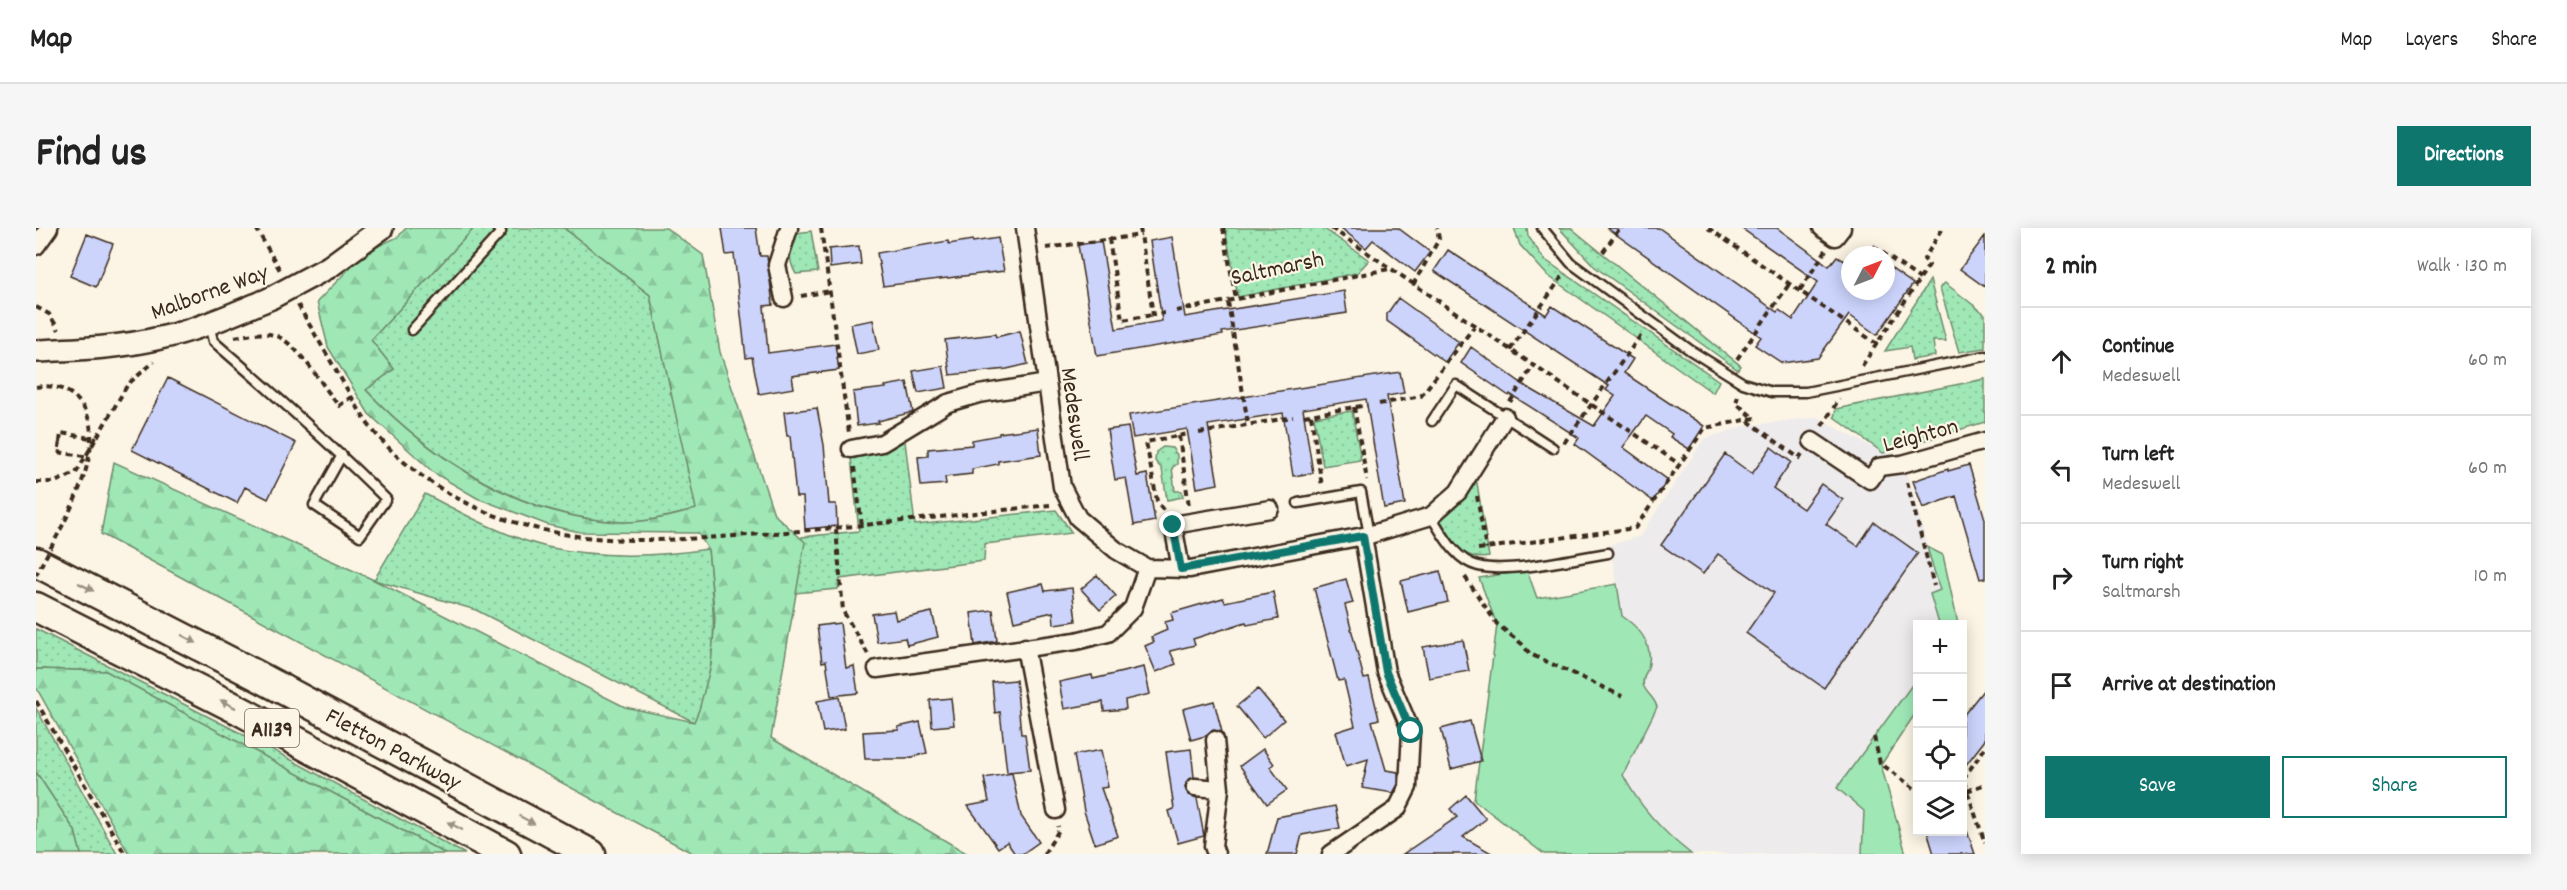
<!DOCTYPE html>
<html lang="en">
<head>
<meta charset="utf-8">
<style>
	body { margin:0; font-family:Dekko,sans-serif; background:#f6f6f6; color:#222 }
	.controls { position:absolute; right:18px; bottom:18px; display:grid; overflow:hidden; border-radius:0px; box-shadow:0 3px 15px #0003 }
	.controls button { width:54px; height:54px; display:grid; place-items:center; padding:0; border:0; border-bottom:2px solid #e0e0e0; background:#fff; color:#222; font:30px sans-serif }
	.compass { position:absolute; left:1805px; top:18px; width:54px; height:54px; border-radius:50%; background:#fff; box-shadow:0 3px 15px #0003; rotate:48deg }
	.stop { position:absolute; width:18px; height:18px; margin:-14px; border:4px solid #0f766e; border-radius:50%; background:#fff }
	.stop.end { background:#0f766e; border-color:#fff; box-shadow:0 2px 6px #0008 }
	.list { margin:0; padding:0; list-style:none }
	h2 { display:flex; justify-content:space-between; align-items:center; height:78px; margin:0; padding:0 24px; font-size:26px }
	h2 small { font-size:20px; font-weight:400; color:#767676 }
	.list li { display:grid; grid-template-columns:39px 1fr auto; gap:18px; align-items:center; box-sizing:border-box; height:108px; padding:0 24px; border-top:2px solid #e0e0e0 }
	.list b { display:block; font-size:22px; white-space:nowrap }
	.list p { margin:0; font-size:20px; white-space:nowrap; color:#767676 }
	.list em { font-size:20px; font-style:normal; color:#767676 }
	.actions { display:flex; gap:12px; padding:18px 24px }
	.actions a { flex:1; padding:14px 0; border:2px solid #0f766e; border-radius:0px; text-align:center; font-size:21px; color:#0f766e }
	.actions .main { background:#0f766e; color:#fff }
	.icon { flex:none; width:33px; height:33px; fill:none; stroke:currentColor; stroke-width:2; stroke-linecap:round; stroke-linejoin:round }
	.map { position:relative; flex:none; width:1949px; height:626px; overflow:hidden; border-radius:0px }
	header { display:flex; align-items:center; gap:36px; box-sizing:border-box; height:84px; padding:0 30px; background:#fff; border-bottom:2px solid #e0e0e0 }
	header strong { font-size:28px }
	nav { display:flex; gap:33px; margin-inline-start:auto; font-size:21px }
	.intro { display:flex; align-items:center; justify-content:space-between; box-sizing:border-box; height:144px; padding:0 36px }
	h1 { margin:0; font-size:42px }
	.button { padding:15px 27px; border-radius:0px; background:#0f766e; color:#fff; font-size:21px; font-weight:700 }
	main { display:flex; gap:36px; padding:0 36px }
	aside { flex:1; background:#fff; border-radius:0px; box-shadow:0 3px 15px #0003 }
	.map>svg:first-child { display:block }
	.built { fill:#eeebec }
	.grass { fill:url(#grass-dots); stroke:#6d896a; stroke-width:1.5 }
	.forest { fill:url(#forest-firs); stroke:#6d896a; stroke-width:1.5 }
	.park { fill:#9fe8b6; stroke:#6d896a; stroke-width:1.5 }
	.building { fill:#ccd4fc; stroke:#3b2a1e; stroke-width:1.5 }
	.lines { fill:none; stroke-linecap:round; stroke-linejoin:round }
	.service-casing { stroke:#3b2a1e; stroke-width:13 }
	.minor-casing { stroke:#3b2a1e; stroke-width:21 }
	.tertiary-casing { stroke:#3b2a1e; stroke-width:26 }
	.trunk-casing { stroke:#3b2a1e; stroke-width:33 }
	.path { stroke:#3b2a1e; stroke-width:4; stroke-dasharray:6 4.5; stroke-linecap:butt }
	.service { stroke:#fcf5e5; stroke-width:8 }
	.minor { stroke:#fcf5e5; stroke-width:16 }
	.tertiary { stroke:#fcf5e5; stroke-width:21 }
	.trunk { stroke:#fcf5e5; stroke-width:28 }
	.tertiary-bridge-casing { stroke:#3b2a1e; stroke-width:26; stroke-linecap:butt }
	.path-bridge { stroke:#3b2a1e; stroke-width:4; stroke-dasharray:6 4.5; stroke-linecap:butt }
	.tertiary-bridge { stroke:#fcf5e5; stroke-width:21 }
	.oneway { fill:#9c9082 }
	.route { stroke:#0f766e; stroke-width:8 }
	.labels { text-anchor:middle; stroke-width:4.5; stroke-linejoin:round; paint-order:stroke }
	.shield { fill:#fcf5e5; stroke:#75675a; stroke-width:1.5 }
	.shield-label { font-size:22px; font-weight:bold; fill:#3b2a1e }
	.street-label { font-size:24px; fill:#3b2a1e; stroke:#fcf5e5 }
</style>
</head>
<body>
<header>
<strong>Map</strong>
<nav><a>Map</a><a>Layers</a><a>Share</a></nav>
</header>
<div class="intro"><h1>Find us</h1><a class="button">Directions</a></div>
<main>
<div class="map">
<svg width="1949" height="626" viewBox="0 0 1949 626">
	<defs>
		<pattern id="grass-dots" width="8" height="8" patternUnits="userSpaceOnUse" patternTransform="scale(1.5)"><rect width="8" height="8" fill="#9fe8b6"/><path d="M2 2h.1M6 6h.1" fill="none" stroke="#8ac79c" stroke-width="1.8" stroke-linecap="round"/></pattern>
		<pattern id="forest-firs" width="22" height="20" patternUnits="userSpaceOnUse" patternTransform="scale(1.5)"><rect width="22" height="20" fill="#9fe8b6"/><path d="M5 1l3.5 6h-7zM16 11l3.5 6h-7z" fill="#8ac79c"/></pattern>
	</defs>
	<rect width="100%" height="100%" fill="#fcf5e5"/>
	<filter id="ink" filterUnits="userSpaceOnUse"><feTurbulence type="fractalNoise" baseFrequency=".0167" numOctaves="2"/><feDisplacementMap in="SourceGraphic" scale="12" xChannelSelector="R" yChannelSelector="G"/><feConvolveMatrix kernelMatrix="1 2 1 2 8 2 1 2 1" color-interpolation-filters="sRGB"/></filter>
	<g filter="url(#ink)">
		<!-- built -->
		<path class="built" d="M 1781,189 L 1847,225 L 1856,222 L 1864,247 L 1871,245 L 1905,362 L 1895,367 L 1903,396 L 1882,397 L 1881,450 L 1802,560 L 1828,583 L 1826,626 L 1655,626 L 1617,591 L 1597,567 L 1587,547 L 1618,485 L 1614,464 L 1608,459 L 1607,451 L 1612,441 L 1602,399 L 1586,388 L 1574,317 L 1604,308 L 1668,211 L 1708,198 Z"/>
		<!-- grass -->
		<path class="grass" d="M 438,0 L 528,0 L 614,67 L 661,282 C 638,286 611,295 588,294 C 489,291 397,232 330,162 L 358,141 L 335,112 Z
			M 1189,0 L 1287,0 L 1333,32 L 1321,45 L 1202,69 Z
			M 1478,0 L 1491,0 L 1492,8 L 1508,31 L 1683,153 L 1677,165 L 1511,47 L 1484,17 Z
			M 1523,0 L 1535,0 L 1705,138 L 1702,142 L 1559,39 Z
			M 775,3 L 782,44 L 760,46 C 751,31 754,21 760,5 Z
			M 1894,52 L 1910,113 L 1897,113 L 1899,128 L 1876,132 L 1874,119 L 1849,123 Z
			M 1909,55 L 1949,86 L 1949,120 L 1923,124 L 1904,60 Z
			M 1949,151 L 1949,194 L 1847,225 L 1798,189 L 1800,181 Z
			M 1316,183 L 1325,232 L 1287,238 L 1278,189 Z
			M 869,213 L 879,297 L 1020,282 L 1036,305 L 949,316 L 948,333 L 804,351 L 802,361 L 759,365 L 766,309 L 823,303 L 814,220 Z
			M 1127,219 L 1136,220 L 1141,227 L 1141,236 L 1136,240 L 1139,263 L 1146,263 L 1147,269 L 1131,272 L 1126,241 L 1119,233 L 1120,224 Z
			M 1440,249 L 1453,329 C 1426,334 1412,311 1402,289 Z
			M 389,266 C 428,286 469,309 511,319 C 562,330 621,329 672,321 C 678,379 685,439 658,494 L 440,382 L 338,352 Z
			M 0,401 L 224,515 L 429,626 L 410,626 L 70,443 L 0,441 Z
			M 0,480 L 81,626 L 45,626 L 39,603 L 0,544 Z"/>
		<!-- forest -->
		<path class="forest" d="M 370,0 L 438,0 L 335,112 L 358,141 L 330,162 C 396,232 489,292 589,294 C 608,295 642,287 660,281 L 614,67 L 528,0 L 630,0 L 667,27 L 684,124 L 738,286 L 769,314 L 735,510 L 932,626 L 658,626 L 65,306 L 78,234 L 338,352 L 589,479 L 658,494 L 663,482 L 675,437 L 679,391 L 672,321 L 662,305 L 544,304 L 512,297 L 441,270 L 398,245 L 333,186 L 292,119 L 281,74 L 329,24 L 362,9 Z
			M 0,441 L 70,443 L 410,626 L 93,626 L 0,459 Z
			M 0,544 L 39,603 L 45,626 L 0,626 Z"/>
		<!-- park -->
		<path class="park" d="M 1891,319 L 1907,327 L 1922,396 L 1903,396 L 1894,366 L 1904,362 Z
			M 1491,342 L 1501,370 L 1581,356 L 1586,388 C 1604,400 1618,417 1612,440 C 1610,446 1605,452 1608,459 C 1612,467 1618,469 1621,479 L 1587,547 C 1603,578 1627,604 1655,626 L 1508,626 L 1438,572 L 1461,397 L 1443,350 Z
			M 1881,450 L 1881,483 L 1845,537 L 1870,626 L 1826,626 L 1828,583 L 1801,560 Z"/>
		<!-- building -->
		<path class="building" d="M 686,0 L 720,0 L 724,28 L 731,28 L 737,77 L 728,78 L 732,125 L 799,116 L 803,142 L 756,148 L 758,160 L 723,166 L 716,129 L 710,130 L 698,26 L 690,27 Z
			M 1305,0 L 1362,0 L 1394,24 L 1379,44 L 1337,12 L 1330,20 Z
			M 1571,0 L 1623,0 L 1741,84 L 1743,82 L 1757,92 L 1782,54 L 1705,0 L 1741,0 L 1793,38 L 1801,28 L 1814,37 L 1814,63 L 1850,63 L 1850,37 L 1877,56 L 1841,107 L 1813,87 L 1782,130 L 1746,135 L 1719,117 L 1725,109 Z
			M 51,6 L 77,16 L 60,59 L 34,48 Z
			M 1949,8 L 1949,59 L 1924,41 Z
			M 1136,9 L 1149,89 L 1308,63 L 1311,85 L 1186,104 L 1187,107 L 1061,128 L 1042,17 L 1065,13 L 1080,101 L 1126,93 L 1114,13 Z
			M 962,10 L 968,43 L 847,58 L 841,25 L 912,13 L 913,16 L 936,12 L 937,14 Z
			M 823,18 L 825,36 L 794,40 L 793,21 Z
			M 1412,22 L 1510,87 L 1516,78 L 1597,131 L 1588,145 L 1668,198 L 1653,221 L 1634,209 L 1636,206 L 1610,188 L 1587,219 L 1632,252 L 1617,273 L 1539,216 L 1543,210 L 1474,166 L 1473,168 L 1425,135 L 1435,119 L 1491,159 L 1558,198 L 1579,168 L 1570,162 L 1573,158 L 1398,43 Z
			M 1362,70 L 1423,114 L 1409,134 L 1351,93 L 1351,86 Z
			M 837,92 L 843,122 L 821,126 L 815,96 Z
			M 984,103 L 992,136 L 971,141 L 914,147 L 909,112 L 959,106 L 960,109 Z
			M 907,138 L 911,160 L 882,165 L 877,143 Z
			M 1364,144 L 1368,165 L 1351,168 L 1369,276 L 1348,280 L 1330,171 L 1267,181 L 1277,245 L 1257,248 L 1247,185 L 1172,197 L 1182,256 L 1161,260 L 1151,201 L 1097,210 L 1093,187 Z
			M 132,150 L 260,215 L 232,271 L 209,259 L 201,275 L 96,222 Z
			M 871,154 L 877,184 L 842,193 L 843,195 L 821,198 L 817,164 L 850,160 L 849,158 Z
			M 781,180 L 788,217 L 793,276 L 800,276 L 801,298 L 769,301 L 767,269 L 760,269 L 754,208 L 751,208 L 748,184 Z
			M 1092,199 L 1101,248 L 1111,246 L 1119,293 L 1098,297 L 1090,250 L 1079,252 L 1071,202 Z
			M 1002,200 L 1005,227 L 962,233 L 962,236 L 936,241 L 936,246 L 909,249 L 910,256 L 885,258 L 882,229 L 892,228 L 892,221 L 936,217 L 936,212 L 963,207 L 963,205 Z
			M 1735,219 L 1755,234 L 1737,260 L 1767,281 L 1785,256 L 1807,272 L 1790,296 L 1822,318 L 1838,294 L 1882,325 L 1788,460 L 1710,405 L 1738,365 L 1682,326 L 1667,346 L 1625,317 L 1689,226 L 1716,246 Z
			M 1933,237 L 1949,291 L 1949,350 L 1944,351 L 1920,268 L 1887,280 L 1877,253 L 1912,241 L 1912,243 Z
			M 1404,343 L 1412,374 L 1372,384 L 1365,353 Z
			M 1061,347 L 1080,368 L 1064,382 L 1045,361 Z
			M 1310,351 L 1317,375 L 1309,377 L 1328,451 L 1333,450 L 1343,491 L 1336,493 L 1350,542 L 1362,544 L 1362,556 L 1357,565 L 1326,560 L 1332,531 L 1310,538 L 1300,504 L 1319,498 L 1308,452 L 1302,453 L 1278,360 Z
			M 1007,356 L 1009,363 L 1036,360 L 1040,393 L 1018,396 L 1017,384 L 978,393 L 971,364 Z
			M 1237,364 L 1242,391 L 1211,397 L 1210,394 L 1157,411 L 1159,417 L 1134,423 L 1140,436 L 1120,444 L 1109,418 L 1118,414 L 1115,409 L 1131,402 L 1129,394 L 1137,392 L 1135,385 L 1187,370 L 1189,374 Z
			M 957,382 L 961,413 L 939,417 L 935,385 Z
			M 858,383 L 860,392 L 896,384 L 902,409 L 871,417 L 869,410 L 841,414 L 836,386 Z
			M 804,395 L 810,440 L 818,438 L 822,465 L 795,468 L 790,433 L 786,434 L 781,398 Z
			M 1427,412 L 1433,443 L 1393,450 L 1387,419 Z
			M 1108,439 L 1114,466 L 1089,472 L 1090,481 L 1068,483 L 1067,474 L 1028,481 L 1023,454 L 1056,447 L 1057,451 Z
			M 980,452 L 985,506 L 989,506 L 994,542 L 971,544 L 964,484 L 959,485 L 956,454 Z
			M 1949,460 L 1949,512 L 1926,542 L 1926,489 Z
			M 1222,461 L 1248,492 L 1227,510 L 1201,478 Z
			M 803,469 L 809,501 L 787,504 L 781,473 Z
			M 915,470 L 918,497 L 896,499 L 894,472 Z
			M 1178,473 L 1186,504 L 1177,502 L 1169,508 L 1155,512 L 1147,481 Z
			M 1434,493 L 1445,533 L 1415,541 L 1405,501 Z
			M 884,494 L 891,525 L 870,531 L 829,531 L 827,504 L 863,502 L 862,499 Z
			M 1155,521 L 1158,549 L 1151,553 L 1149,559 L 1153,567 L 1161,570 L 1168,608 L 1142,615 L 1133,583 L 1138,581 L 1130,524 Z
			M 1227,521 L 1238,536 L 1234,539 L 1251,562 L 1231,576 L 1204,538 Z
			M 1065,522 L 1072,559 L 1065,560 L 1082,608 L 1059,616 L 1048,583 L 1038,527 Z
			M 976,545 L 985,588 L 1003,614 L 986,626 L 979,626 L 971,614 L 962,620 L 932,578 L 953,574 L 948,550 Z
			M 1430,567 L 1450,591 L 1427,609 L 1457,626 L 1367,626 L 1421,589 L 1414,581 Z
			M 1299,578 L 1304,600 L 1266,607 L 1261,626 L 1231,626 L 1241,589 Z
			M 1891,603 L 1931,603 L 1939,626 L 1898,626 Z"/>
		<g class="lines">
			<!-- service casing -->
			<g class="service-casing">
				<path id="service" d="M 1506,0 L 1535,35 L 1654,122 L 1707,155 L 1736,164 L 1770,164 L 1949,128
					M 173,96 L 177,113 C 236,164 295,216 350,271 L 324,308 L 278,277 L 306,227
					M 376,102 L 465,4 L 461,0
					M 1396,193 L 1420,157 L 1517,220
					M 1262,275 L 1325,264 L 1333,307
					M 1395,288 C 1407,307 1419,332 1442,338 C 1473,346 1539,330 1572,325"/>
			</g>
			<!-- minor casing -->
			<g class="minor-casing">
				<path id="minor" d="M 989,0 L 1026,259 L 1042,290 L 1080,322 L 1111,340 L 1154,341 L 1333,307 L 1395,288 L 1422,264 L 1469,189
					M 1786,0 L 1799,9 L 1806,0
					M 0,18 L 13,0
					M 748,70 L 741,37 L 753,0
					M 1776,213 L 1834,252 L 1843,239 L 1866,236 L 1949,213
					M 815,221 L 846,215 L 912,175 L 943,166 L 1011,155
					M 1145,341 L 1137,297 L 1234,281
					M 989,419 L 1020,582
					M 841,441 L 1040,413 L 1072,405 L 1097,380 L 1111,340
					M 1179,512 L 1184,561 L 1177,618 L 1180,626
					M 1159,559 L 1184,561
					M 1295,626 L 1361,581 L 1372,559 L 1375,503 L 1350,444 L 1327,308"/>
			</g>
			<!-- tertiary casing -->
			<g class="tertiary-casing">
				<path id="tertiary" d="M 293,39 L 346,0
					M 0,123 C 42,121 83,120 124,110 C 162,102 197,86 233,71"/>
			</g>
			<!-- trunk casing -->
			<g class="trunk-casing">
				<path id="trunk" d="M 0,334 L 220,447 L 555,626
					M 0,379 L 201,481 L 470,626"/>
			</g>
			<!-- path -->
			<path class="path" d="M 220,0 L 245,44
				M 785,0 L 813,205
				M 1104,0 L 1117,87 L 1128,85
				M 1187,0 L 1200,72
				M 1295,0 L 1643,236
				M 1672,0 L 1841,116
				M 1073,11 L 1086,92 L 1117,87
				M 1837,18 L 1884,51
				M 1010,20 L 1105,7
				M 1567,24 L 1584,0
				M 1377,57 L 1403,11 L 1401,0
				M 1764,62 L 1790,22
				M 765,68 L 794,63
				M 1192,74 L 1212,196
				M 262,77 L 329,192 C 371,250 443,289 512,303 C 581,318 655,311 725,306 C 822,299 918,287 1014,277
				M 0,79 L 13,86 L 23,102
				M 1140,83 L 1353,41
				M 199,109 C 212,107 227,103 241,108 C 263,117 287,159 303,178 L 315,169
				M 1474,122 L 1528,46
				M 1701,131 L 1754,55
				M 1826,138 L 1893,37 L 1888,31 L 1907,0
				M 1702,168 L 1700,175 L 1718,190
				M 1474,174 L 1497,138
				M 1343,176 L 1385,168 L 1438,99
				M 1318,179 L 1331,252
				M 1275,187 L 1286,258
				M 1268,188 L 1331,177
				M 1712,193 L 1763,230 L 1766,226
				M 1786,198 L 1803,171
				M 1163,205 L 1257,189
				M 1143,208 L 1153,278
				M 24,214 L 25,205 L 61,211
				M 1528,215 L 1607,104
				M 818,239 L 826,298
				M 0,254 L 19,254 L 40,245 L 92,156 L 118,134
				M 1871,254 L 1898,358
				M 1441,268 L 1450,321
				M 1127,282 L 1121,273 L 1110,214 L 1152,206
				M 800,301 L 807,383 L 833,428
				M 1442,321 L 1599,300 L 1669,200 L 1719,190
				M 1429,349 L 1461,396 L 1486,416 L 1494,426 L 1586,468
				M 0,473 L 89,626
				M 1838,509 L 1844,535 L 1882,563
				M 1949,520 L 1927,551 L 1949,615
				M 1931,563 L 1949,556
				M 1008,626 L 1023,602 L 1022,598"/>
			<!-- service -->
			<use href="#service" class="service"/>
			<!-- minor -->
			<use href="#minor" class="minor"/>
			<!-- tertiary -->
			<use href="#tertiary" class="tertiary"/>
			<!-- trunk -->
			<use href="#trunk" class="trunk"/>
			<!-- tertiary-bridge casing -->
			<g class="tertiary-bridge-casing">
				<path id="tertiary-bridge" d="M 233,71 L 293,39"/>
			</g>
			<!-- path-bridge -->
			<path class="path-bridge" d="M 0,159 C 18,156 34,161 45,176 C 78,219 21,306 0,347
				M 24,214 L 22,224 L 53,229"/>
			<!-- tertiary-bridge -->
			<use href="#tertiary-bridge" class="tertiary-bridge"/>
		</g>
		<!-- one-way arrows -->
		<defs><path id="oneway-solid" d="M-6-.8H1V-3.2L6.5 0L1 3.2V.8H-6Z" transform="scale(1.5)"/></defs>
		<g class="oneway">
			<use href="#oneway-solid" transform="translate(50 359) rotate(27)"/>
			<use href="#oneway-solid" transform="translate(153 411) rotate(28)"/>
			<use href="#oneway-solid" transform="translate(192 476) rotate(-153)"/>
			<use href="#oneway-solid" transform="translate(491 592) rotate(28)"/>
			<use href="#oneway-solid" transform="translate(419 598) rotate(-152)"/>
		</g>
	</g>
	<g class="lines" filter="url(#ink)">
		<!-- route -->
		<path class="route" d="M 1137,297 L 1145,341 L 1327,308 L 1350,444 L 1375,503"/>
	</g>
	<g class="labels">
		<!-- shield labels -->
		<rect class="shield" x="209" y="481" width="54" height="38" rx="4.5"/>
		<g class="shield-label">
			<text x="236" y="508">A1139</text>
		</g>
		<!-- street labels -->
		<g class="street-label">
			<text transform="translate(1241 39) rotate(-12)" y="8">Saltmarsh</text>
			<text transform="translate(173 63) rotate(-20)" y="8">Malborne Way</text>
			<text transform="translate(1040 186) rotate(82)" y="8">Medeswell</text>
			<text transform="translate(1884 206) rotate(-15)" y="8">Leighton</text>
			<text transform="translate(358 520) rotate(28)" y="8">Fletton Parkway</text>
		</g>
	</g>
</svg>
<div class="controls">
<button>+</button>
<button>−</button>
<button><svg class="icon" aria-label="locate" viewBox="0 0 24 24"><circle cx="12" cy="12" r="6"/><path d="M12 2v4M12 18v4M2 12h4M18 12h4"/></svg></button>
<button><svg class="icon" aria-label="layers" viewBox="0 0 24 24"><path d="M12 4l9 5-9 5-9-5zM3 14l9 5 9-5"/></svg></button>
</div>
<svg class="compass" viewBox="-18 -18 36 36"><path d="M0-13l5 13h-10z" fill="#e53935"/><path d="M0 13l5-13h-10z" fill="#767676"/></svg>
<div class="stop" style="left:1375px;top:503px"></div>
<div class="stop end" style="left:1137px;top:297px"></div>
</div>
<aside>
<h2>2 min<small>Walk · 130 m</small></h2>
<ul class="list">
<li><svg class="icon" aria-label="ahead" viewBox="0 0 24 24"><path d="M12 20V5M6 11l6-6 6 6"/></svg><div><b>Continue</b><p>Medeswell</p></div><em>60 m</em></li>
<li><svg class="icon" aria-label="left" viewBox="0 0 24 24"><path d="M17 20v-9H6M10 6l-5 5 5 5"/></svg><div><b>Turn left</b><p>Medeswell</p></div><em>60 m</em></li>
<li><svg class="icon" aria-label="right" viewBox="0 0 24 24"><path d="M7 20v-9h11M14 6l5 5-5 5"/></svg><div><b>Turn right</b><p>Saltmarsh</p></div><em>10 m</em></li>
<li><svg class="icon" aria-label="arrive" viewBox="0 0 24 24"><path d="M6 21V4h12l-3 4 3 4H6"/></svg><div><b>Arrive at destination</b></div></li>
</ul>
<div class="actions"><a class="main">Save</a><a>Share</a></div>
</aside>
</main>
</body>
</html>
